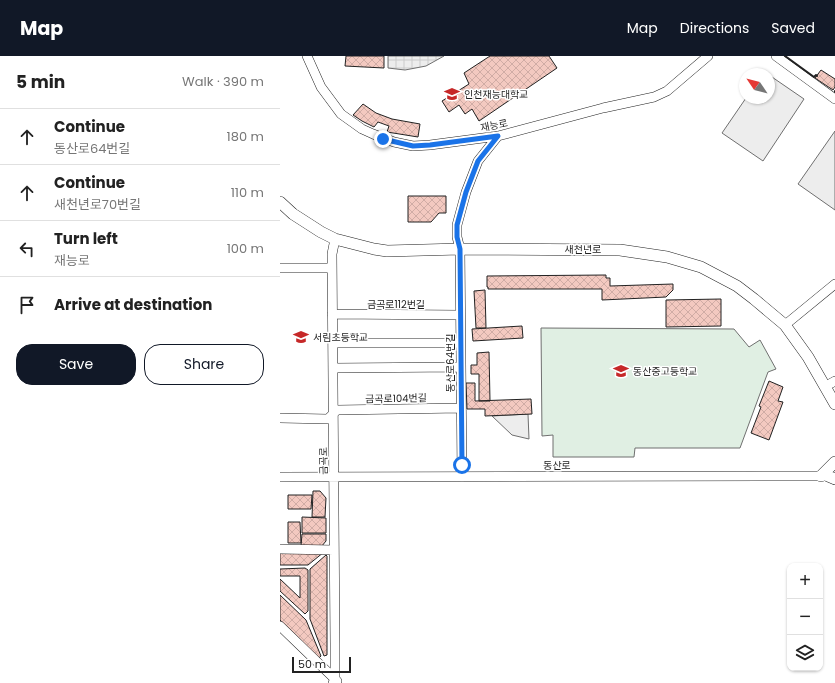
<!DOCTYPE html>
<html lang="en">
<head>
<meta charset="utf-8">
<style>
	body { margin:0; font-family:Poppins,"Noto Sans KR",sans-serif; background:#f6f6f6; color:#222 }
	.controls { position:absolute; right:12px; bottom:12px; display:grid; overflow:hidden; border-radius:8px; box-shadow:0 1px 3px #0004 }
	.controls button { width:36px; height:36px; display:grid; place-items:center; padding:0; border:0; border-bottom:1px solid #e0e0e0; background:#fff; color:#222; font:20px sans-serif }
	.compass { position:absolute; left:459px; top:12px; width:36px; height:36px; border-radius:50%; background:#fff; box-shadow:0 1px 3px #0004; rotate:305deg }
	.scale { position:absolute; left:12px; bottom:10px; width:59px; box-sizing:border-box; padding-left:4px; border:2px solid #222; border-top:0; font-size:11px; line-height:14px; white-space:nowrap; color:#222; -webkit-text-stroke:3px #fff; paint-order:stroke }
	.stop { position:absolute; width:12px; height:12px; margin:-9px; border:3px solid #1a73e8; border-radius:50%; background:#fff }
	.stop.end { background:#1a73e8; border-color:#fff; box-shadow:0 1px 4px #0008 }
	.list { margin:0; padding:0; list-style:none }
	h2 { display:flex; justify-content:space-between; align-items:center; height:52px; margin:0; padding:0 16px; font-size:17px }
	h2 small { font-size:13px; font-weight:400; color:#767676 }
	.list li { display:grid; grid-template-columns:26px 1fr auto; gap:12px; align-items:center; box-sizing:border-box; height:56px; padding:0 16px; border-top:1px solid #e0e0e0 }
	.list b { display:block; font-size:15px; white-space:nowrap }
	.list p { margin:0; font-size:13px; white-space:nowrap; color:#767676 }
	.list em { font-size:13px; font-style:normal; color:#767676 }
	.actions { display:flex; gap:8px; padding:12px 16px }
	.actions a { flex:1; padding:9px 0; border:1px solid #111827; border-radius:16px; text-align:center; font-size:14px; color:#111827 }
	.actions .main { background:#111827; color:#fff }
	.icon { flex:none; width:22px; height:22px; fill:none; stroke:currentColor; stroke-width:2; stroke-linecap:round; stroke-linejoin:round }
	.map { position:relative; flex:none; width:555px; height:627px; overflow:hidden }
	header { display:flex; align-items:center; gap:24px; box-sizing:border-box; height:56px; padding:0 20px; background:#111827; color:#fff }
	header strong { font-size:19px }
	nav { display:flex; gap:22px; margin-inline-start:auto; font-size:14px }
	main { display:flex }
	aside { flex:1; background:#fff }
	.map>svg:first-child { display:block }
	.green { fill:#e0efe3; stroke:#6f6f6f }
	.parking { fill:#ededed; stroke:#6f6f6f }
	.plaza { fill:url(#plaza-grid); stroke:#6f6f6f }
	.building { fill:url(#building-cross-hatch); stroke:#222 }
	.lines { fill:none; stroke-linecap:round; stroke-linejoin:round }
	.minor-casing { stroke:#222; stroke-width:10 }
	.major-casing { stroke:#222; stroke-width:12 }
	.minor { stroke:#fff; stroke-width:9 }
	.major { stroke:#fff; stroke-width:11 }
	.wall { stroke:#222; stroke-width:2 }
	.route { stroke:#1a73e8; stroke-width:5 }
	.labels { text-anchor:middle; stroke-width:3; stroke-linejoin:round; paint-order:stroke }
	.poi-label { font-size:10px; fill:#222; stroke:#fff; text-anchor:start }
	.street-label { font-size:10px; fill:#222; stroke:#fff }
</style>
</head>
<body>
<header>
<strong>Map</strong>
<nav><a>Map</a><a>Directions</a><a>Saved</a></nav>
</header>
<main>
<aside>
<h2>5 min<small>Walk · 390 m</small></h2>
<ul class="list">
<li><svg class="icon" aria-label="ahead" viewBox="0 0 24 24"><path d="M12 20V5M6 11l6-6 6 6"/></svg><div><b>Continue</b><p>동산로64번길</p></div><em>180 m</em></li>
<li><svg class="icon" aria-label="ahead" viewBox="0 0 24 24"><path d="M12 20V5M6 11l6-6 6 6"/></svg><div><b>Continue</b><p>새천년로70번길</p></div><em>110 m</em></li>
<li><svg class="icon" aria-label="left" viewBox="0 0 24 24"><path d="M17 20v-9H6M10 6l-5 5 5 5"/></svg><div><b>Turn left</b><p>재능로</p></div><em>100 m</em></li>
<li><svg class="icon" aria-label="arrive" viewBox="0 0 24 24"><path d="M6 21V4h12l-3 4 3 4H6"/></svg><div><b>Arrive at destination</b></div></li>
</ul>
<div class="actions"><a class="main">Save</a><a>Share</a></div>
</aside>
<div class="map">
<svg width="555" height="627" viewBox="0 0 555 627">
	<defs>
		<pattern id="plaza-grid" width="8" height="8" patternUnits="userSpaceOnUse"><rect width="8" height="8" fill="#ededed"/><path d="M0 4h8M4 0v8" fill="none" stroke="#cbcbcb"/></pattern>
		<pattern id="building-cross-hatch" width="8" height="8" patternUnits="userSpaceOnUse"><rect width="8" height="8" fill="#f3c9c0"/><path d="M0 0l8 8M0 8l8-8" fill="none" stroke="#d0aca5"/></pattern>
	</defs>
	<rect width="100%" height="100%" fill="#fff"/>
	<!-- green -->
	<path class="green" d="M 261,272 L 454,273 L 469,291 L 480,284 L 496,313 L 488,316 L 460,392 L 355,392 L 354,401 L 273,401 L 273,379 L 262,380 Z"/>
	<!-- parking -->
	<path class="parking" d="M 489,19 L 524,43 L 483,105 L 442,77 L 466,42 L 489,42 Z
		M 555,75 L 555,154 L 518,128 Z
		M 248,358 L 249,383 L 232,379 L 212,360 Z"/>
	<!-- plaza -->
	<path class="plaza" d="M 108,0 L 164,0 L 146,10 L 125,14 L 108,12 Z"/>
	<!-- building -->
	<path class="building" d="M 66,0 L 104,0 L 104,12 L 65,10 Z
		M 210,0 L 269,0 L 277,12 L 199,65 L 192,53 L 185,58 L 179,49 L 169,56 L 162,45 L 189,28 L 184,17 Z
		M 541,14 L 555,23 L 555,31 L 553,34 L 535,22 Z
		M 83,48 L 96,57 L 112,63 L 140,68 L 138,81 L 107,76 L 109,70 L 98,66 L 94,71 L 82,65 L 73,59 Z
		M 128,140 L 166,140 L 166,157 L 159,157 L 151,166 L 128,166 Z
		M 326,219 L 326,222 L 330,222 L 330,230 L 393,228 L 393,234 L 386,241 L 322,244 L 322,233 L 208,233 L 208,231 L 207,231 L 207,220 Z
		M 205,234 L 206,272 L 196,272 L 194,235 Z
		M 441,243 L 441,270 L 386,271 L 386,244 Z
		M 242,270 L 243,282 L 193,285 L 192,273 Z
		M 209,296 L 210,345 L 199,345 L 199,318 L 191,318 L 191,309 L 197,309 L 197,297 Z
		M 489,325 L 503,331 L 498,345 L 503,346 L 489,384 L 471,377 L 481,351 L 479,350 Z
		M 186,327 L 195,327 L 195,345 L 251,343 L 252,358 L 205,360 L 205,353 L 187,353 Z
		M 33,435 L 40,435 L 46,442 L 45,461 L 32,461 Z
		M 8,439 L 32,439 L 31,453 L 8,453 Z
		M 22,461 L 46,462 L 46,477 L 22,477 Z
		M 8,466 L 20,466 L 21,487 L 8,487 Z
		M 22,478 L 46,478 L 46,485 L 41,491 L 21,490 Z
		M 0,496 L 44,496 L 28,509 L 0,509 Z
		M 46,499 L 47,500 L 47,599 L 44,600 L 30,563 L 30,513 Z
		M 25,512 L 28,514 L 28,555 L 25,558 L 0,535 L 0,523 L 20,542 L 20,520 L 0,520 L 0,513 Z
		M 0,539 L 26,564 L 41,600 L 39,602 L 0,564 Z"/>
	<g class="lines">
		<!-- minor casing -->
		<g class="minor-casing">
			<path id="minor" d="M 27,0 L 41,31 L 61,58 L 82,73 L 93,78 L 114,86 L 133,90 L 150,89 L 218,80 L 323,52 L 374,41 L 387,35 L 428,0
				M 496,0 L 555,43
				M 0,212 L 52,212
				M 52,258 L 180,259
				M 505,269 L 555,228
				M 53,287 L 180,287
				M 53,312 L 181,311
				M 546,330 L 555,325
				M 0,362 L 48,363 L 57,354 L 181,352
				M 0,421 L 548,420
				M 182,421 L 180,193 L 177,181 L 177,169 L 186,136 L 198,105 L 218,80
				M 0,493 L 54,494
				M 0,570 L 57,625
				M 53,627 L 55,623 L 55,587 L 52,198 L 55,183"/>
		</g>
		<!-- major casing -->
		<g class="major-casing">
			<path id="major" d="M 0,146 L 13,158 L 41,176 L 55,183 L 94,193 L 107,195 L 180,193 L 340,194 L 387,201 L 421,211 L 457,230 L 474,243 L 505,269 L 528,301 L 555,348
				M 541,420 L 555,406
				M 548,420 L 555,423"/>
		</g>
		<!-- minor -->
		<use href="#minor" class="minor"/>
		<!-- major -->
		<use href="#major" class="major"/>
		<!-- wall -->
		<path class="wall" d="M 505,0 L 534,21 L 536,19 L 537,20
			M 555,35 L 555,36"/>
	</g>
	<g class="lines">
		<!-- route -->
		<path class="route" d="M 103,83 L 133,90 L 150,89 L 218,80 L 198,105 L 186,136 L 177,169 L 177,181 L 180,193 L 182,409"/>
	</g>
	<!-- icons -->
	<defs>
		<g id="university-bare" transform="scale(1.2)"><path d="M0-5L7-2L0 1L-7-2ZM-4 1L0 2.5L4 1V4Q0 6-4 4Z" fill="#c62828" stroke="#fff" stroke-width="2.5" paint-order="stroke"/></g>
		<g id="school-bare" transform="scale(1.2)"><path d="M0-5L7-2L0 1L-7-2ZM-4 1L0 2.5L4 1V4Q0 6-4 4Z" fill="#c62828" stroke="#fff" stroke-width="2.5" paint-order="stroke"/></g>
	</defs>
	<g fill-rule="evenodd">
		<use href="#university-bare" x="172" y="38"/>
		<use href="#school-bare" x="21" y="281"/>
		<use href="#school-bare" x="341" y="315"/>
	</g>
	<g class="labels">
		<!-- poi labels -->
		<g class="poi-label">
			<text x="184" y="42">인천재능대학교</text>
			<text x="33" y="285">서림초등학교</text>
			<text x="353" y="319">동산중고등학교</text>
		</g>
		<!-- street labels -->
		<g class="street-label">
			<text transform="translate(214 69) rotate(-11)" y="4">재능로</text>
			<text x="303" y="197">새천년로</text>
			<text x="116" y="252">금곡로112번길</text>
			<text transform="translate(170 307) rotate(-90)" y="4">동산로64번길</text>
			<text transform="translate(116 342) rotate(-1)" y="4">금곡로104번길</text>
			<text transform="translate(43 405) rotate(-91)" y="4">금곡로</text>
			<text x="277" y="413">동산로</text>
		</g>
	</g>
</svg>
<div class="controls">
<button>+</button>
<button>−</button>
<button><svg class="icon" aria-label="layers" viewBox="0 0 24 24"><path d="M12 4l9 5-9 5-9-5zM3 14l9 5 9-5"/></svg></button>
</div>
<svg class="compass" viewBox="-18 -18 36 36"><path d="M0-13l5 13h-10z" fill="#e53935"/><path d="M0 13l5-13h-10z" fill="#767676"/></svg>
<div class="scale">50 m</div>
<div class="stop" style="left:182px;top:409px"></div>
<div class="stop end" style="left:103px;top:83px"></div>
</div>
</main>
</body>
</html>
